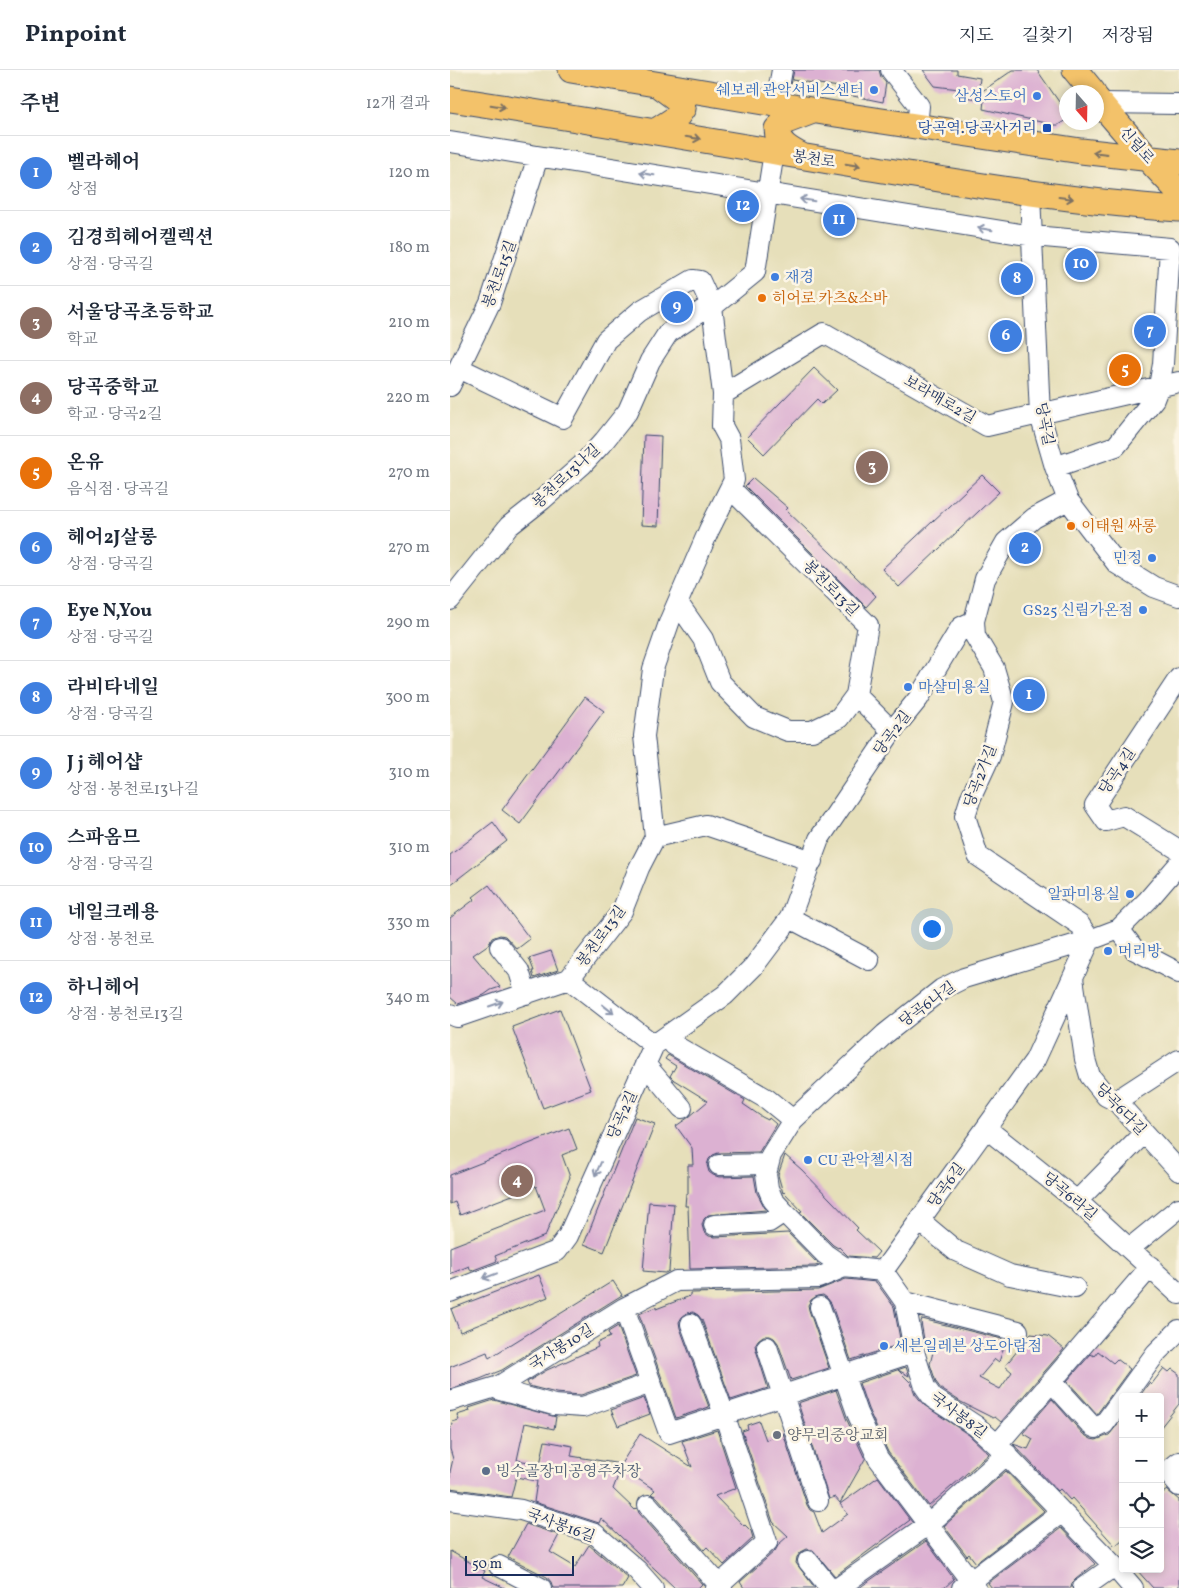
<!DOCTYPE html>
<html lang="ko">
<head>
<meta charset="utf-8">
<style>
	body { margin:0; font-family:Vollkorn,"Noto Serif KR",serif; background:#f6f6f7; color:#1f2937 }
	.controls { position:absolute; right:15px; bottom:15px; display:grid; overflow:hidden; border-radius:5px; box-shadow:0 2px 8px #0003 }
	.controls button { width:45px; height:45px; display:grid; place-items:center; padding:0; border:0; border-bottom:1px solid #e0e1e3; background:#fff; color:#1f2937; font:25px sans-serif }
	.compass { position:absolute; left:609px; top:15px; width:45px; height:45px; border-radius:50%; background:#fff; box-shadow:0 2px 8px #0003; rotate:160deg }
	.scale { position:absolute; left:15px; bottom:12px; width:109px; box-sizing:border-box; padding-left:5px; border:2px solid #1b2f5e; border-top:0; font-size:14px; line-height:18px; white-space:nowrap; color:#1b2f5e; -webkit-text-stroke:4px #fcf5e5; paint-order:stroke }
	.you { position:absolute; left:481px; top:858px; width:18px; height:18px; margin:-12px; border:4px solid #fff; border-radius:50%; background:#1a73e8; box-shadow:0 0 0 8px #1a73e833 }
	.badge { display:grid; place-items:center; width:32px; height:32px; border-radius:50%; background:#7c3aed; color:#fff; font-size:16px; font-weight:700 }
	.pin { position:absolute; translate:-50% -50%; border:2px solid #fff; box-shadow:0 1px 5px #0006 }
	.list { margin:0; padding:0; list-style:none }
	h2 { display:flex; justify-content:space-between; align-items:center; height:65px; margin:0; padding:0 20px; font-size:21px }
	h2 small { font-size:16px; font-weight:400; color:#747a83 }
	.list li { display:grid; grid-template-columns:32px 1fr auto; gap:15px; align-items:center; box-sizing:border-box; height:75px; padding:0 20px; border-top:1px solid #e0e1e3 }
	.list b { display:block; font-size:19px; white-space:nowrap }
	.list p { margin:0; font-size:16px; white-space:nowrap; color:#747a83 }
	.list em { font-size:16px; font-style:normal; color:#747a83 }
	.icon { flex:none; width:28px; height:28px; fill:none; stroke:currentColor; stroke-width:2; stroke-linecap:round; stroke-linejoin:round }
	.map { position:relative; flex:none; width:729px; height:1518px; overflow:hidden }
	header { display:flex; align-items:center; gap:30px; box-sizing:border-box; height:70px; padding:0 25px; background:#fff; border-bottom:1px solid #e0e1e3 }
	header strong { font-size:24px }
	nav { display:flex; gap:28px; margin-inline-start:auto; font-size:18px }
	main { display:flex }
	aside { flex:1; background:#fff }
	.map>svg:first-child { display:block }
	.building { fill:#dcb1d2 }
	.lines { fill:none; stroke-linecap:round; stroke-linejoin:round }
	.minor-casing { stroke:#39496c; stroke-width:22 }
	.major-casing { stroke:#39496c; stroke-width:27 }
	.minor { stroke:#fff; stroke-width:20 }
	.major { stroke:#f3c26a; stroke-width:25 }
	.oneway { stroke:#7c7163 }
	.oneway2 { stroke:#8d97ae }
	.shop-dot { fill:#3f7fe0; stroke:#fcf5e5; stroke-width:2 }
	.transit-dot { fill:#1a4fb4; stroke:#fcf5e5; stroke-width:2 }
	.food-dot { fill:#e8710a; stroke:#fcf5e5; stroke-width:2 }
	.worship-dot { fill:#6b7280; stroke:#fcf5e5; stroke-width:2 }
	.service-dot { fill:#5c6f8a; stroke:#fcf5e5; stroke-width:2 }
	.labels { text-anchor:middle; stroke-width:5; stroke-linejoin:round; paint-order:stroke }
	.shop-label { font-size:15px; fill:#366cbe; stroke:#fcf5e5; text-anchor:end }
	.transit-label { font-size:15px; fill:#164399; stroke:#fcf5e5; text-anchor:end }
	.street-label { font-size:15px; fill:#1b2f5e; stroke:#fcf5e5 }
	.food-label { font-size:15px; fill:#c56008; stroke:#fcf5e5; text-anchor:start }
	.worship-label { font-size:15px; fill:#5b616d; stroke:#fcf5e5; text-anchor:start }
	.service-label { font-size:15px; fill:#4e5e75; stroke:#fcf5e5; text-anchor:start }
</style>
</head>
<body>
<header>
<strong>Pinpoint</strong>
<nav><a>지도</a><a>길찾기</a><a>저장됨</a></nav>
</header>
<main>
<aside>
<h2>주변<small>12개 결과</small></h2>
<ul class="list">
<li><span class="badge" style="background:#3f7fe0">1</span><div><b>벨라헤어</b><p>상점</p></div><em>120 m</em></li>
<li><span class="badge" style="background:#3f7fe0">2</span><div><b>김경희헤어켈렉션</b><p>상점 · 당곡길</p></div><em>180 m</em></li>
<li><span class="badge" style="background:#8d6e63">3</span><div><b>서울당곡초등학교</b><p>학교</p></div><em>210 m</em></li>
<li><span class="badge" style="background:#8d6e63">4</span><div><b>당곡중학교</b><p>학교 · 당곡2길</p></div><em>220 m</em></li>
<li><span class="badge" style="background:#e8710a">5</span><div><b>온유</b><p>음식점 · 당곡길</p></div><em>270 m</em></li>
<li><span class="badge" style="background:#3f7fe0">6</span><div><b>헤어2J살롱</b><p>상점 · 당곡길</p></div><em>270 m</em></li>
<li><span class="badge" style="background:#3f7fe0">7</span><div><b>Eye N,You</b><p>상점 · 당곡길</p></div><em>290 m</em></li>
<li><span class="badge" style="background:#3f7fe0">8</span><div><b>라비타네일</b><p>상점 · 당곡길</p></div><em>300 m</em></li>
<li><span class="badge" style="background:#3f7fe0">9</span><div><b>J j 헤어샵</b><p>상점 · 봉천로13나길</p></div><em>310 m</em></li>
<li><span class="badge" style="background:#3f7fe0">10</span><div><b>스파옴므</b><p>상점 · 당곡길</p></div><em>310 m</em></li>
<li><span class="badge" style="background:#3f7fe0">11</span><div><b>네일크레용</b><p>상점 · 봉천로</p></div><em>330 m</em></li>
<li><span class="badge" style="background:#3f7fe0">12</span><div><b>하니헤어</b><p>상점 · 봉천로13길</p></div><em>340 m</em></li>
</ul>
</aside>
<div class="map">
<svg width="729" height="1518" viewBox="0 0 729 1518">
	<rect width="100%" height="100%" fill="#fcf5e5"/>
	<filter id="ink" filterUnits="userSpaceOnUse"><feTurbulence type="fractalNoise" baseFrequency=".02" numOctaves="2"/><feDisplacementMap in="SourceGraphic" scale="10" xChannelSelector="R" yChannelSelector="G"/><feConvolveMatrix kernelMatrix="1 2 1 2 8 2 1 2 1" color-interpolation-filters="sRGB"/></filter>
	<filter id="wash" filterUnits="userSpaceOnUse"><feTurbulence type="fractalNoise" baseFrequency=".0096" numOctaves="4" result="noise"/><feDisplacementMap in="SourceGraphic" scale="20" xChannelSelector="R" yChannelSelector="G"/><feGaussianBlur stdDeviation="1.12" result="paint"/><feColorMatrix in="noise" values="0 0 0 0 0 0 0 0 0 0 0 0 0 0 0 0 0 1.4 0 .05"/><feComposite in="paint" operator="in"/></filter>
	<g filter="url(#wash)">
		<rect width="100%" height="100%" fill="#e6dfba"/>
		<g id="blocks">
			<!-- building -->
			<path class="building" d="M 344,0 L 429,0 L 431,7 L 436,13 L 433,32 L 388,23 L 389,17 L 342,10 Z
				M 473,0 L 507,0 L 507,4 L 530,8 L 528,24 L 563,0 L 587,0 L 616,42 L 616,50 L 608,55 L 604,55 L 533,39 L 534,30 L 508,26 L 509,19 L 485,16 Z
				M 364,298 L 387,320 L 372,334 L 367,329 L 314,384 L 297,367 Z
				M 194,365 L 211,366 L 208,456 L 191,455 Z
				M 532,405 L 549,422 L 449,517 L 432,499 Z
				M 303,408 L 338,438 L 336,440 L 426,526 L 416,537 L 295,416 Z
				M 135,627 L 154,641 L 70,754 L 52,740 Z
				M 43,752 L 57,771 L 0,815 L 0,785 Z
				M 39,815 L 80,869 L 67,879 L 55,866 L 50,865 L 42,868 L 39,874 L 23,885 L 50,917 L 41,920 L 34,925 L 8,934 L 0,927 L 0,848 L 25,829 L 23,827 Z
				M 101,881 L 108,900 L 84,908 L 82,901 L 84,901 L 79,888 Z
				M 110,939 L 141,1020 L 93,1038 L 62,957 Z
				M 218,985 L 295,1030 L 293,1034 L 312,1047 L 318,1050 L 319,1048 L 326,1054 L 309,1082 L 268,1083 L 263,1085 L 259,1089 L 257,1095 L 259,1102 L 263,1105 L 269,1107 L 304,1106 L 307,1123 L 316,1140 L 258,1145 L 254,1149 L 252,1155 L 254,1162 L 259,1166 L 265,1167 L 338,1163 L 369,1195 L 365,1196 L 240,1199 L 238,1136 L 235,1136 L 236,1124 L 238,1124 L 238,1095 L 243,1095 L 242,1078 L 226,1056 L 239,1047 L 258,1031 L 224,1010 L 220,1006 L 226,996 L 215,989 Z
				M 185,1047 L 205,1054 L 154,1182 L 134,1174 Z
				M 119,1058 L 127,1079 L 112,1085 L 120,1107 L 95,1166 L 45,1186 L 47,1191 L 21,1201 L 19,1196 L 0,1204 L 0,1177 L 95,1140 L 86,1116 L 10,1145 L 5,1132 L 0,1134 L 0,1105 Z
				M 335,1085 L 352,1100 L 408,1158 L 406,1160 L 429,1182 L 424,1188 L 398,1186 L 389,1177 L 388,1178 L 383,1175 L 350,1142 L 352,1141 L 334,1122 L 333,1123 L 328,1105 Z
				M 199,1132 L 224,1134 L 219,1201 L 215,1203 L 193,1201 Z
				M 89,1205 L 98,1227 L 10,1262 L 1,1239 Z
				M 396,1209 L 426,1212 L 444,1237 L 451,1274 L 401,1290 L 381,1233 L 377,1228 L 373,1225 L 367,1226 L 361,1230 L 358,1235 L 359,1240 L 379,1298 L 341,1310 L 328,1273 L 324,1268 L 320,1266 L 313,1266 L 308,1270 L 305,1275 L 306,1280 L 318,1318 L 281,1330 L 252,1250 L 248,1245 L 243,1242 L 237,1243 L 232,1247 L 229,1252 L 230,1258 L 259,1337 L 226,1348 L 189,1244 L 206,1237 L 206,1239 L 240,1226 L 240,1223 L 368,1220 Z
				M 163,1211 L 172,1225 L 52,1300 L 30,1309 L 0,1319 L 0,1297 L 37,1282 L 39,1288 Z
				M 472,1249 L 556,1270 L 549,1292 L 545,1289 L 529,1308 L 550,1319 L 562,1302 L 555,1296 L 581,1264 L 598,1266 L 614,1279 L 551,1352 L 545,1347 L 543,1348 L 511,1332 L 491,1319 L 486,1312 L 480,1294 L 484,1278 L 475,1275 L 471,1252 Z
				M 168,1256 L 186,1306 L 131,1325 L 106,1323 L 79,1316 L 77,1312 L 97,1300 L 148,1277 L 147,1273 L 160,1267 L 158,1262 Z
				M 648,1281 L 663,1293 L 667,1289 L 680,1299 L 647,1344 L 617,1311 L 641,1284 L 644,1286 Z
				M 456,1297 L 459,1306 L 448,1300 L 461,1313 L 465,1324 L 474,1335 L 519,1365 L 539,1384 L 479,1436 L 438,1382 L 418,1339 L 409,1313 Z
				M 714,1298 L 719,1302 L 722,1299 L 729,1304 L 729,1334 L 710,1358 L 710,1327 L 689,1327 L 699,1313 L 701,1315 Z
				M 386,1320 L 396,1348 L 415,1389 L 390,1433 L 385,1427 L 379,1429 L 348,1333 Z
				M 194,1328 L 200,1344 L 168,1356 L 161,1340 Z
				M 602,1329 L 633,1364 L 641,1369 L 646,1370 L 659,1365 L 673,1348 L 673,1469 L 665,1476 L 622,1428 L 620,1430 L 610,1419 L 608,1421 L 563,1374 L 578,1379 L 583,1369 L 573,1363 Z
				M 44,1330 L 106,1347 L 104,1359 L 75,1353 L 67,1390 L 90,1394 L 95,1371 L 123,1376 L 121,1386 L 171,1394 L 190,1364 L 242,1397 L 232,1371 L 267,1360 L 286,1418 L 265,1426 L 294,1456 L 295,1455 L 301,1461 L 303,1468 L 274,1495 L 257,1477 L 254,1480 L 207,1427 L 201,1424 L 205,1420 L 171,1398 L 163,1419 L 185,1440 L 187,1438 L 189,1443 L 252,1514 L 248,1518 L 225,1518 L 151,1448 L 149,1453 L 84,1432 L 87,1411 L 66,1407 L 61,1427 L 0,1418 L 0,1402 L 3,1389 L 0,1379 L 0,1356 L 3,1355 L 2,1352 L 9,1350 L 7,1345 L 20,1341 L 19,1338 Z
				M 309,1351 L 316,1370 L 333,1363 L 357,1435 L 360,1440 L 364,1442 L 372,1463 L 398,1444 L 390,1434 L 428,1407 L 460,1450 L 385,1506 L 363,1480 L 357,1479 L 351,1482 L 347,1487 L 346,1493 L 365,1518 L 294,1518 L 290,1512 L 325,1481 L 329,1474 L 338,1466 L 323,1452 L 292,1361 L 298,1359 L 297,1355 Z
				M 556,1401 L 594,1441 L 526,1493 L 519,1484 L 517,1486 L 494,1456 Z
				M 717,1420 L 729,1430 L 729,1518 L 703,1518 L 686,1499 L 710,1499 L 710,1425 Z
				M 76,1454 L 109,1465 L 100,1482 L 125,1497 L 139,1475 L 178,1508 L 172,1518 L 103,1518 L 101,1512 L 97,1507 L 58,1487 Z
				M 611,1458 L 645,1494 L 626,1509 L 622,1513 L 621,1518 L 542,1518 L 538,1513 Z
				M 476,1471 L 504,1509 L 494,1518 L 409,1518 Z
				M 0,1481 L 35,1501 L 32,1507 L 55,1518 L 0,1518 Z"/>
		</g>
	</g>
	<g filter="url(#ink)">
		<use href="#blocks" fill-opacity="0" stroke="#39496c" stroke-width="1"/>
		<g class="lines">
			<!-- minor casing -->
			<g class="minor-casing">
				<path id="minor" d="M 441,0 L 469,36 L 467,57
					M 651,33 L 729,34
					M 326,34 L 332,0
					M 0,72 L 583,166 L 720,178 L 713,294 L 709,316 L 704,329 L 666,376 L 605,397
					M 580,124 L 590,345 L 605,397 L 618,430 L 667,494 L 704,517 L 729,526
					M 0,316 L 40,233 L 88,87
					M 273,324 L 374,263 L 537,356 L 729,312
					M 0,530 L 59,456 L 92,430 L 132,395 L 154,371 L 178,341 L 200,291 L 218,263 L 253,240 L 262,237 L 250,211 L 243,210 L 190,241 L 156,270 L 113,348 L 9,298
					M 228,533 L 253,569 L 270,612 L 304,647 L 338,661 L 362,661 L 389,648 L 406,625 L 418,555 L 281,419
					M 524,551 L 525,566 L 544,598 L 554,632 L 540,686 L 521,727 L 515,746 L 528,786 L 630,855 L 640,870
					M 729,608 L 645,735 L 656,751 L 674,746 L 729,780
					M 406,625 L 442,661
					M 205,767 L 256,755 L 362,791
					M 340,848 L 419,890
					M 669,859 L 685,880 L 729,903
					M 50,877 L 69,901 L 76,924
					M 623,908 L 635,989 L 640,1006 L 656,1026 L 666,1031 L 729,1101
					M 119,909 L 204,975
					M 0,944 L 7,947 L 119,909 L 172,841 L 189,798 L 205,767 L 194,666 L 203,599 L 220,550 L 259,460 L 284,410 L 279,369 L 272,356 L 273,324 L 262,237 L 305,202 L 324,82
					M 217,966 L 224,975 L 317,1029 L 343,1050
					M 195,994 L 232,1038
					M 666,1031 L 729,990
					M 537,1059 L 627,1131 L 729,1224
					M 269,1095 L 318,1094
					M 627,1131 L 694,1063
					M 470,1151 L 506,1181 L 560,1205 L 625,1218
					M 264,1155 L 319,1152 L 334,1142
					M 680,1178 L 729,1138
					M 394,1197 L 375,1184 L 334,1142 L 323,1130 L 318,1118 L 316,1104 L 321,1085 L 343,1050 L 435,964 L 492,919 L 514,908 L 640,870 L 669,859 L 698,830 L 729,794
					M 433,1201 L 455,1232 L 465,1285 L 475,1317 L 483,1328 L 526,1356 L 547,1375 L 664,1496 L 683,1518
					M 0,1222 L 107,1181 L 118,1166 L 204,975 L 275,925 L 304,896 L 340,848 L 369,769 L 442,661 L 468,629 L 511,557 L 524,551 L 535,509 L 556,472 L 584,448 L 618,430
					M 455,1232 L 568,1261
					M 370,1237 L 407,1343 L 428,1388 L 526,1518
					M 174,1238 L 219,1363 L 464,1282
					M 241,1254 L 274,1344 L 317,1472 L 266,1518
					M 317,1277 L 368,1431
					M 602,1312 L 642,1356 L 646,1358 L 654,1354 L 673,1328
					M 49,1316 L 50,1320 L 104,1335 L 133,1337 L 201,1313
					M 674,1327 L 706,1283 L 729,1260
					M 0,1331 L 49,1316 L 174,1238 L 226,1211 L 368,1208 L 394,1197 L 433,1201 L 585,990 L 640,870
					M 547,1375 L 701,1196
					M 729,1392 L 717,1402 L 729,1416
					M 0,1430 L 71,1440 L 145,1464 L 187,1500 L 203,1518
					M 198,1435 L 272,1518
					M 358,1491 L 380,1518
					M 49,1496 L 91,1518
					M 388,1518 L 479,1454 L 557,1384
					M 512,1518 L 612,1442
					M 633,1518 L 664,1496"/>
			</g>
			<!-- major casing -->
			<g class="major-casing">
				<path id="major" d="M 121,0 L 379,43 L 631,81 L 729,92
					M 625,0 L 643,22
					M 646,28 L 699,90 L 729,122
					M 0,29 C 145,51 289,76 433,100 C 531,116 629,132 729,139
					M 206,61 L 226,48 L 233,38 L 227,29 L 208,15
					M 352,86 C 340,80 327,73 327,59 L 334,52 L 363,41"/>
			</g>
			<!-- minor -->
			<use href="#minor" class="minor"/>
			<!-- major -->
			<use href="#major" class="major"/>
		</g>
		<!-- one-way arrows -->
		<defs><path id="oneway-shaft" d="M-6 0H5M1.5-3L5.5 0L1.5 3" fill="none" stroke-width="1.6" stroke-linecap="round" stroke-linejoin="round" transform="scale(1.25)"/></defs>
		<g class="oneway">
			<use href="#oneway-shaft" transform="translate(48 36) rotate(9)"/>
			<use href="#oneway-shaft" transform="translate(243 68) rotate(10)"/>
			<use href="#oneway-shaft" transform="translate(650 83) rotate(-173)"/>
			<use href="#oneway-shaft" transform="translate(403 95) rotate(9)"/>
			<use href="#oneway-shaft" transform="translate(616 128) rotate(7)"/>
		</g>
		<g class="oneway2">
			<use href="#oneway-shaft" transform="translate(197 104) rotate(-171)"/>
			<use href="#oneway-shaft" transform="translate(357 130) rotate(-171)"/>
			<use href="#oneway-shaft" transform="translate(535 159) rotate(-171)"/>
			<use href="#oneway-shaft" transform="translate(46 934) rotate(-19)"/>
			<use href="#oneway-shaft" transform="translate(158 939) rotate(38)"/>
			<use href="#oneway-shaft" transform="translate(148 1099) rotate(114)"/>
			<use href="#oneway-shaft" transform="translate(40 1206) rotate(159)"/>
		</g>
	</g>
	<!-- markers -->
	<g class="shop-dot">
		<circle cx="424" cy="20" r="5"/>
		<circle cx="587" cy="26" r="5"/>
		<circle cx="325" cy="207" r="5"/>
		<circle cx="702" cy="488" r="5"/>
		<circle cx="693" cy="540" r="5"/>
		<circle cx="458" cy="617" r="5"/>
		<circle cx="680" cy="824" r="5"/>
		<circle cx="658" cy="881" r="5"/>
		<circle cx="358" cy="1090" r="5"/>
		<circle cx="434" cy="1276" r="5"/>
	</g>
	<rect class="transit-dot" x="592" y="53" width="10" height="10" rx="2.5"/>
	<g class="food-dot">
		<circle cx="312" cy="228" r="5"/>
		<circle cx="621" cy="456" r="5"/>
	</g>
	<circle class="worship-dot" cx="327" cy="1365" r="5"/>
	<circle class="service-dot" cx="36" cy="1401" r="5"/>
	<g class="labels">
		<!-- shop labels -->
		<g class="shop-label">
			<text x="414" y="25">쉐보레 관악서비스센터</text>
			<text x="577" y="31">삼성스토어</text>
			<text x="335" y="212" text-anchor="start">재경</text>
			<text x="692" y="493">민정</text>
			<text x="683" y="545">GS25 신림가온점</text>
			<text x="468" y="622" text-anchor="start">마샬미용실</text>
			<text x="670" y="829">알파미용실</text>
			<text x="668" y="886" text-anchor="start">머리방</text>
			<text x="368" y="1095" text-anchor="start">CU 관악첼시점</text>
			<text x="444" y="1281" text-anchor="start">세븐일레븐 상도아람점</text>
		</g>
		<!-- transit labels -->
		<g class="transit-label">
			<text x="587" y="63">당곡역.당곡사거리</text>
		</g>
		<!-- street labels -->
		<g class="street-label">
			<text transform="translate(687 75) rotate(49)" y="5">신림로</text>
			<text transform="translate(364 89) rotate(9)" y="5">봉천로</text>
			<text transform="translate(49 204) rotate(-70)" y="5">봉천로15길</text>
			<text transform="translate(490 329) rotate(30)" y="5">보라매로2길</text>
			<text transform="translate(595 354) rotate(79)" y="5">당곡길</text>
			<text transform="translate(116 406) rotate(-43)" y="5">봉천로13나길</text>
			<text transform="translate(381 518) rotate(45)" y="5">봉천로13길</text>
			<text transform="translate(442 663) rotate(-53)" y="5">당곡2길</text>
			<text transform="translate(667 701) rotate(-56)" y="5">당곡4길</text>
			<text transform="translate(530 706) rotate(-69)" y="5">당곡2가길</text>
			<text transform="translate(151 866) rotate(-54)" y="5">봉천로13길</text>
			<text transform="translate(477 934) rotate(-36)" y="5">당곡6나길</text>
			<text transform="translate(671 1039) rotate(46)" y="5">당곡6다길</text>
			<text transform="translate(172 1045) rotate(-66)" y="5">당곡2길</text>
			<text transform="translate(496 1115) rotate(-54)" y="5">당곡6길</text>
			<text transform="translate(620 1126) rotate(40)" y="5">당곡6라길</text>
			<text transform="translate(111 1277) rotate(-32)" y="5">국사봉10길</text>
			<text transform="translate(509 1345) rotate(37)" y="5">국사봉8길</text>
			<text transform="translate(111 1455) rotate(20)" y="5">국사봉16길</text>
		</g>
		<!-- food labels -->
		<g class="food-label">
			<text x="322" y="233">히어로 카츠&amp;소바</text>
			<text x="631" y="461">이태원 싸롱</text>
		</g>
		<!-- worship labels -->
		<g class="worship-label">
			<text x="337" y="1370">양무리중앙교회</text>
		</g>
		<!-- service labels -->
		<g class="service-label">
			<text x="46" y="1406">빙수골장미공영주차장</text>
		</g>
	</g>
</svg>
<div class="controls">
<button>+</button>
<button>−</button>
<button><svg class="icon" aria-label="locate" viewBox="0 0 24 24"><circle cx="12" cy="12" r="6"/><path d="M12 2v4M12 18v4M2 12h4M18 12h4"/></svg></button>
<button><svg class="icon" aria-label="layers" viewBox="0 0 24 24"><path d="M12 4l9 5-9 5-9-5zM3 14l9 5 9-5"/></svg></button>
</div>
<svg class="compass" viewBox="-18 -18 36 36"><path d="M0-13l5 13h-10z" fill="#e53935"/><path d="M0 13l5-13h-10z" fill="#747a83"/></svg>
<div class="scale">50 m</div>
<div class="you"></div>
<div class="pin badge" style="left:579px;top:625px;background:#3f7fe0">1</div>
<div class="pin badge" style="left:575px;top:478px;background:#3f7fe0">2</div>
<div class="pin badge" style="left:422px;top:397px;background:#8d6e63">3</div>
<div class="pin badge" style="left:67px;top:1111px;background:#8d6e63">4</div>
<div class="pin badge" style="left:675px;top:300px;background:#e8710a">5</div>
<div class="pin badge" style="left:556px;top:266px;background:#3f7fe0">6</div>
<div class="pin badge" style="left:700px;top:261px;background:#3f7fe0">7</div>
<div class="pin badge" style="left:567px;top:209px;background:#3f7fe0">8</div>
<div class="pin badge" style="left:227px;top:237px;background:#3f7fe0">9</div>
<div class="pin badge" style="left:631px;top:194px;background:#3f7fe0">10</div>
<div class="pin badge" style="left:389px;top:150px;background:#3f7fe0">11</div>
<div class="pin badge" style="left:293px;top:136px;background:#3f7fe0">12</div>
</div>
</main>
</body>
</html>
